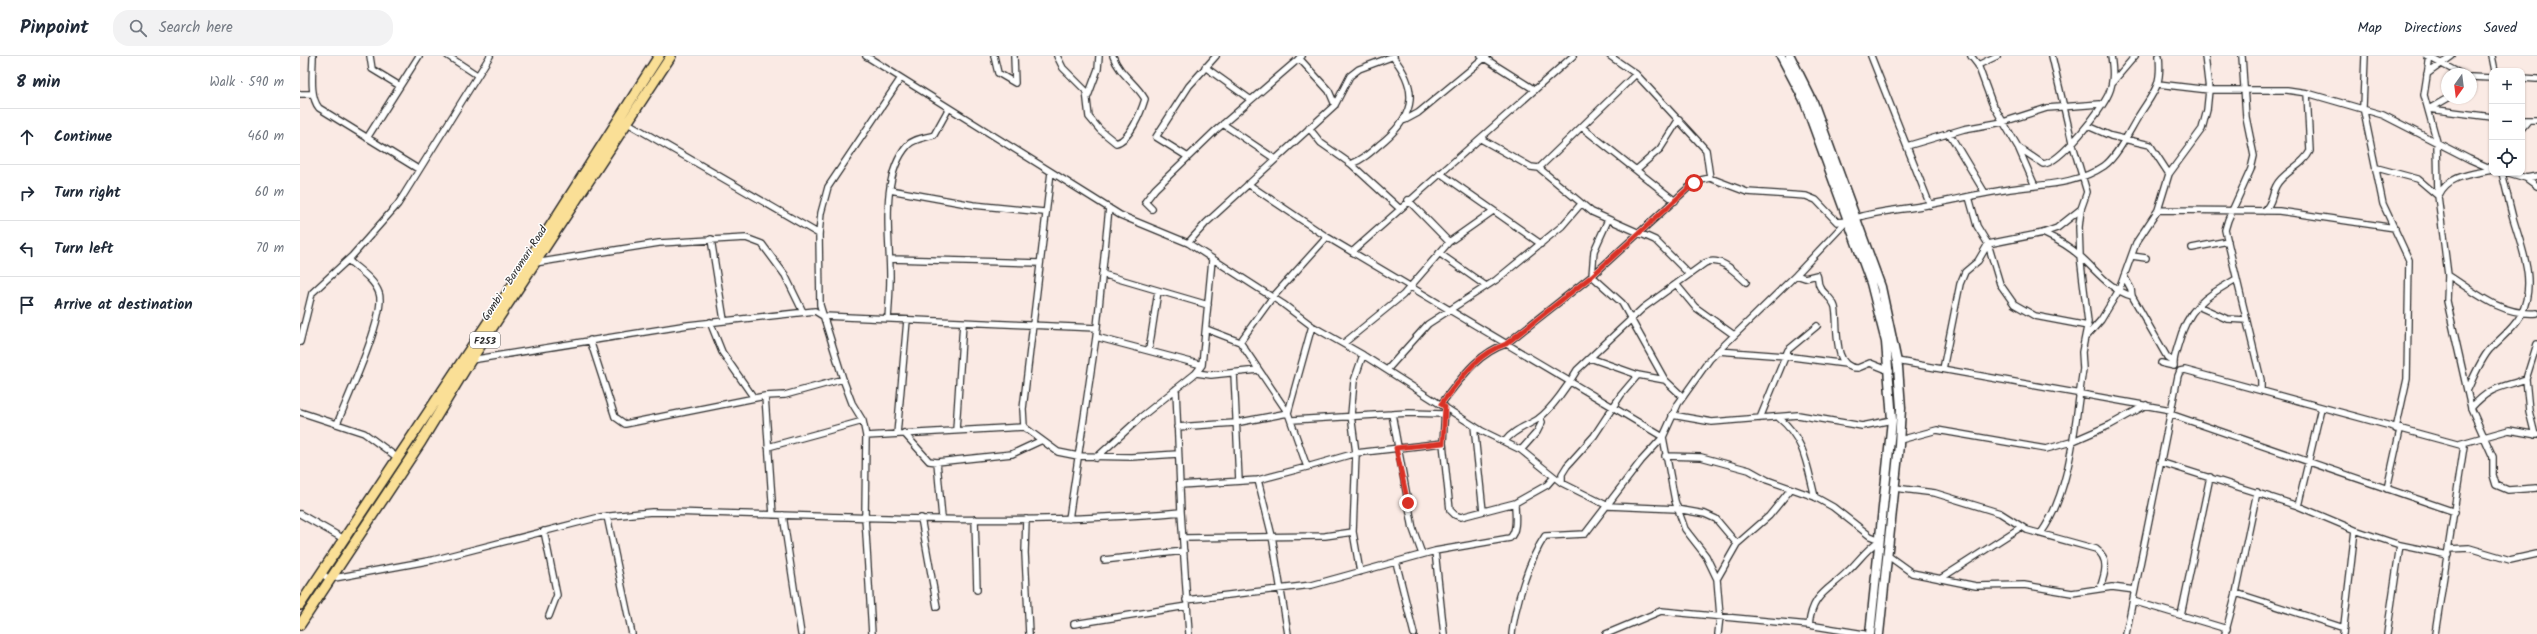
<!DOCTYPE html>
<html lang="en">
<head>
<meta charset="utf-8">
<style>
	body { margin:0; font-family:Kalam,sans-serif; background:#f2f2f3; color:#1f2937 }
	.controls { position:absolute; right:12px; top:12px; display:grid; overflow:hidden; border-radius:8px; box-shadow:0 1px 3px #0004 }
	.controls button { width:36px; height:36px; display:grid; place-items:center; padding:0; border:0; border-bottom:1px solid #e0e1e3; background:#fff; color:#1f2937; font:20px sans-serif }
	.compass { position:absolute; left:2141px; top:12px; width:36px; height:36px; border-radius:50%; background:#fff; box-shadow:0 1px 3px #0004; rotate:194deg }
	.stop { position:absolute; width:12px; height:12px; margin:-9px; border:3px solid #d93025; border-radius:50%; background:#fff }
	.stop.end { background:#d93025; border-color:#fff; box-shadow:0 1px 4px #0008 }
	.list { margin:0; padding:0; list-style:none }
	h2 { display:flex; justify-content:space-between; align-items:center; height:52px; margin:0; padding:0 16px; font-size:17px }
	h2 small { font-size:13px; font-weight:400; color:#747a83 }
	.list li { display:grid; grid-template-columns:26px 1fr auto; gap:12px; align-items:center; box-sizing:border-box; height:56px; padding:0 16px; border-top:1px solid #e0e1e3 }
	.list b { display:block; font-size:15px; white-space:nowrap }
	.list em { font-size:13px; font-style:normal; color:#747a83 }
	.icon { flex:none; width:22px; height:22px; fill:none; stroke:currentColor; stroke-width:2; stroke-linecap:round; stroke-linejoin:round }
	.map { position:relative; flex:none; width:2237px; height:578px; overflow:hidden }
	header { display:flex; align-items:center; gap:24px; box-sizing:border-box; height:56px; padding:0 20px; background:#fff; border-bottom:1px solid #e0e1e3 }
	header strong { font-size:19px }
	nav { display:flex; gap:22px; margin-inline-start:auto; font-size:14px }
	.search { width:280px; height:36px; background:#f2f2f3; display:flex; align-items:center; gap:10px; box-sizing:border-box; padding:0 14px; border-radius:16px; color:#747a83; font-size:15px }
	main { display:flex }
	aside { flex:1; background:#fff }
	.map>svg:first-child { display:block }
	.lines { fill:none; stroke-linecap:round; stroke-linejoin:round }
	.minor-casing { stroke:#2b2b2b; stroke-width:8 }
	.secondary-casing { stroke:#2b2b2b; stroke-width:11 }
	.primary-casing { stroke:#2b2b2b; stroke-width:12 }
	.minor { stroke:#fff; stroke-width:5.5 }
	.secondary { stroke:#fff; stroke-width:8 }
	.primary { stroke:#fadf96; stroke-width:9 }
	.route { stroke:#d93025; stroke-width:5 }
	.labels { text-anchor:middle; stroke-width:3; stroke-linejoin:round; paint-order:stroke }
	.shield { fill:#fff; stroke:#6b6b6b; stroke-width:1 }
	.shield-label { font-size:10px; font-weight:bold; fill:#2b2b2b }
	.street-label { font-size:11px; fill:#2b2b2b; stroke:#fff }
</style>
</head>
<body>
<header>
<strong>Pinpoint</strong>
<div class="search"><svg class="icon" aria-label="search" viewBox="0 0 24 24"><circle cx="10" cy="10" r="6"/><path d="M15 15l6 6"/></svg>Search here</div>
<nav><a>Map</a><a>Directions</a><a>Saved</a></nav>
</header>
<main>
<aside>
<h2>8 min<small>Walk · 590 m</small></h2>
<ul class="list">
<li><svg class="icon" aria-label="ahead" viewBox="0 0 24 24"><path d="M12 20V5M6 11l6-6 6 6"/></svg><div><b>Continue</b></div><em>460 m</em></li>
<li><svg class="icon" aria-label="right" viewBox="0 0 24 24"><path d="M7 20v-9h11M14 6l5 5-5 5"/></svg><div><b>Turn right</b></div><em>60 m</em></li>
<li><svg class="icon" aria-label="left" viewBox="0 0 24 24"><path d="M17 20v-9H6M10 6l-5 5 5 5"/></svg><div><b>Turn left</b></div><em>70 m</em></li>
<li><svg class="icon" aria-label="arrive" viewBox="0 0 24 24"><path d="M6 21V4h12l-3 4 3 4H6"/></svg><div><b>Arrive at destination</b></div></li>
</ul>
</aside>
<div class="map">
<svg width="2237" height="578" viewBox="0 0 2237 578">
	<rect width="100%" height="100%" fill="#faeae4"/>
	<filter id="ink" filterUnits="userSpaceOnUse"><feTurbulence type="fractalNoise" baseFrequency=".025" numOctaves="2"/><feDisplacementMap in="SourceGraphic" scale="8" xChannelSelector="R" yChannelSelector="G"/><feConvolveMatrix kernelMatrix="1 2 1 2 8 2 1 2 1" color-interpolation-filters="sRGB"/></filter>
	<g filter="url(#ink)">
		<g class="lines">
			<!-- minor casing -->
			<g class="minor-casing">
				<path id="minor" d="M 13,0 C 13,15 9,40 19,52 L 118,113
					M 70,0 L 72,13 L 100,30
					M 148,0 L 177,19
					M 566,0 L 820,159 L 888,187 L 983,248 L 1012,270 L 1063,299 L 1182,375 L 1221,394 L 1262,427 L 1308,450 L 1377,453 L 1405,458 L 1416,463 L 1437,488
					M 694,0 L 698,17 L 715,27 L 714,0
					M 757,0 L 763,12 L 786,35 L 789,61 L 800,74 L 816,87 C 830,84 841,56 845,43 C 836,27 819,18 813,0
					M 1181,0 L 1235,34
					M 1310,0 L 1336,18 L 1406,94 L 1410,122
					M 1571,0 L 1630,149
					M 1671,0 L 1678,9 L 1692,47 L 1718,91 L 1735,130
					M 1942,0 L 1946,61 L 1954,100 L 1951,113 L 1928,164 L 1925,174 L 1961,324 L 1961,334
					M 2065,0 L 2063,51 L 2083,148 L 2109,204 L 2107,323 L 2096,373
					M 2127,0 L 2161,18
					M 2130,0 L 2124,39 L 2137,86 L 2138,140 L 2148,219 L 2147,245 L 2171,352 L 2193,401 L 2193,419 L 2196,429 L 2208,434 L 2237,432
					M 2192,0 L 2195,15
					M 999,2 L 1029,35 L 1035,49
					M 1678,9 L 1697,0
					M 905,11 L 951,44
					M 2127,18 L 2152,0
					M 2171,21 L 2192,22
					M 2222,22 L 2237,23
					M 1812,27 L 1835,0
					M 1858,28 L 1909,34 L 1987,34 L 2007,37 L 2083,59 L 2169,103 L 2192,113
					M 0,38 L 13,38
					M 788,40 L 798,13 L 799,0
					M 2129,53 L 2192,61
					M 2129,53 L 2148,42
					M 1105,64 L 1118,57 L 1187,0
					M 2222,64 L 2237,64
					M 326,66 L 519,178
					M 923,68 L 975,103
					M 1788,70 L 1811,80 L 1850,89 L 1869,118
					M 1009,72 L 1021,87 L 1051,108 C 1062,104 1070,97 1079,89 C 1112,63 1122,37 1093,1
					M 1283,72 L 1375,145
					M 2222,72 L 2227,66
					M 1649,77 L 1685,137
					M 67,82 L 119,0
					M 1181,83 L 1231,111 L 1239,112 L 1292,156 L 1355,184 L 1389,218
					M 1607,90 L 1664,73 L 1703,66 L 1747,52 L 1800,48
					M 1718,91 L 1743,108 C 1761,107 1802,53 1809,37 C 1814,25 1813,13 1811,0
					M 888,101 L 856,81 L 889,30 L 916,0
					M 1051,108 L 1099,152
					M 1239,112 L 1336,18
					M 2077,112 L 2118,123 L 2138,140
					M 1336,114 L 1360,93 L 1379,63
					M 1140,117 L 1241,188
					M 2209,117 L 2226,122 L 2237,120
					M 2226,122 L 2237,130
					M 948,128 L 1027,181 L 1363,381 L 1341,405 L 1285,478 L 1245,480 C 1229,504 1215,549 1212,578
					M 590,134 L 673,149 L 744,156
					M 2139,139 C 2148,119 2173,118 2192,114
					M 1669,141 L 1677,170 L 1688,188 L 1700,228 L 1714,248 L 1735,260 L 1788,270
					M 1108,144 L 1149,186
					M 852,153 L 845,146 L 855,133 L 915,75 L 1002,0
					M 1858,154 L 1979,155 L 2095,172
					M 1964,155 C 1973,147 1971,139 1976,130 C 1983,116 2003,110 2010,95 L 2007,37
					M 1556,162 C 1580,154 1603,154 1627,149 C 1655,144 1682,137 1710,133 C 1742,128 1776,129 1804,110 C 1817,101 1830,74 1838,61 C 1854,35 1862,31 1859,0
					M 1308,164 L 1294,195 L 1292,220 L 1322,247 L 1365,324 L 1383,341
					M 1743,177 C 1756,183 1769,190 1780,200 C 1796,214 1810,234 1832,240
					M 411,183 L 424,264
					M 888,187 L 906,167 L 1035,49 L 1050,20 L 1059,13 L 1094,0
					M 1892,192 L 1928,185
					M 1052,196 L 1273,0
					M 1139,197 L 1186,230
					M 1832,200 L 1846,202
					M 590,203 L 740,207
					M 235,207 L 359,187 L 446,182 L 462,188 L 485,219 L 503,256
					M 802,218 L 908,249
					M 1496,219 L 1505,222 L 1517,219 C 1519,223 1517,227 1520,231 C 1524,238 1533,243 1535,251 C 1539,267 1531,313 1558,312 L 1570,307 L 1590,315
					M 2148,219 C 2176,237 2202,260 2237,257
					M 1824,220 L 1831,233 L 1832,240 L 1867,301 L 1874,306
					M 1376,228 L 1395,251 L 1434,279
					M 1900,251 L 1927,263 L 1946,264
					M 588,263 C 589,249 590,234 590,220 C 590,181 579,121 608,89 C 615,82 625,82 634,79 L 649,52
					M 410,266 L 422,296 L 454,342
					M 906,273 L 940,286
					M 1787,280 L 1801,264 L 1819,234 L 1836,187 L 1858,154 L 1869,118 L 1902,73 L 1907,54 L 1909,34 L 1905,0
					M 796,281 L 902,309
					M 290,284 L 315,361 L 325,368 L 465,340 L 485,339 L 543,323
					M 0,286 L 12,237 L 52,200 L 98,148 L 190,0
					M 940,286 L 972,242 L 1027,181
					M 1044,287 L 1103,239 L 1149,186 L 1193,155
					M 849,294 L 858,235
					M 1418,295 L 1485,300 L 1546,308
					M 1290,302 L 1338,319 L 1365,324
					M 171,304 L 388,269 L 515,255 L 523,260 L 797,272
					M 1597,305 L 1871,354
					M 1861,307 L 1874,310 C 1873,303 1876,296 1878,289 C 1888,251 1904,242 1936,223
					M 1643,313 L 1660,228 L 1665,216 L 1678,205 L 1688,188 L 1743,177 L 1757,172 L 1781,153
					M 1087,314 L 1128,268 L 1196,224 L 1262,170 L 1281,148
					M 896,317 L 911,319 L 958,314
					M 934,317 L 939,425
					M 2226,323 L 2229,355 L 2235,379
					M 876,333 L 881,456
					M 2168,333 C 2174,320 2181,303 2190,293 C 2201,282 2213,273 2221,259 C 2237,226 2222,193 2213,162 C 2209,147 2206,132 2202,117
					M 465,340 L 473,459
					M 1141,348 C 1160,324 1176,298 1206,288 L 1292,220 L 1388,132 L 1401,124 L 1410,122 L 1447,136 L 1506,140 L 1516,144 L 1537,166 L 1547,165
					M 1145,351 L 1143,387 L 1150,454 L 1155,459 L 1161,461 L 1215,447
					M 2171,352 C 2191,330 2200,332 2226,323 L 2237,288
					M 0,356 L 64,377 L 98,402
					M 988,357 L 1012,270
					M 1092,358 L 1113,473 L 1122,498
					M 1870,358 L 2155,456
					M 1372,359 L 1412,366 L 1498,359 L 1562,370 L 1592,364
					M 1460,362 L 1488,294 L 1517,270
					M 1479,362 C 1505,383 1507,410 1515,441
					M 992,364 L 1109,357 L 1144,358
					M 37,368 C 46,345 87,257 79,237 C 74,223 59,214 48,204
					M 1174,370 L 1183,455
					M 724,371 L 723,353 L 751,116
					M 877,371 L 935,367 L 988,357
					M 656,374 L 663,267
					M 604,377 L 629,405 L 637,406 L 712,398 L 740,385
					M 597,378 L 607,264
					M 566,380 L 724,371 L 758,396 L 778,400 L 831,401 L 878,398
					M 1600,384 L 1637,374 L 1746,393 L 1771,386 L 1810,369 L 1846,349
					M 1205,385 C 1213,374 1227,370 1238,363 C 1251,354 1269,328 1277,314 L 1343,252 L 1405,207 C 1421,200 1435,216 1446,226
					M 2159,388 L 2209,374 L 2237,379
					M 468,391 L 563,365
					M 1221,394 L 1237,376 L 1242,366 L 1240,362
					M 1365,400 L 1401,401 L 1449,414 L 1467,424 L 1515,441 L 1533,451 L 1570,480 L 1580,484
					M 796,402 L 841,361 L 896,317 L 902,309 L 912,204
					M 637,406 L 642,462
					M 1860,406 L 1998,450 L 2055,474 L 2100,489 L 2148,499
					M 1007,411 L 1056,397 L 1143,387
					M 958,424 L 972,480 L 988,578
					M 1262,427 L 1262,418 L 1267,410 L 1294,380 L 1321,339 L 1338,319
					M 880,429 L 958,424 L 1007,411 L 988,357 L 940,286
					M 1595,432 L 1635,437 L 1700,457 L 1727,474 L 1796,493 C 1810,503 1805,518 1800,532
					M 2087,433 L 2100,374
					M 1998,450 L 2021,352
					M 0,458 L 44,483
					M 483,459 L 501,578
					M 307,460 L 332,578
					M 621,462 L 637,551
					M 675,463 L 677,534
					M 726,463 L 725,497 L 729,578
					M 769,463 L 796,281 L 809,152
					M 244,475 L 257,539 L 249,560
					M 1741,477 C 1772,434 1775,364 1783,313 L 1782,296 L 1788,266 L 1780,200 L 1779,171 L 1781,153 L 1787,136 L 1772,86 L 1752,0
					M 883,482 L 1025,480 L 1053,476
					M 2149,493 L 2169,492 L 2210,504 L 2237,498
					M 1135,495 L 1144,578
					M 1587,499 L 1612,517 L 1676,530 L 1724,529 L 1772,537 L 1812,531 L 1835,534
					M 804,504 L 884,495
					M 1096,506 L 1114,578
					M 1060,516 L 1053,476 L 1056,397 L 1051,359 L 1054,325 L 1063,299
					M 21,517 L 29,523 L 133,504 L 300,461 L 352,456 C 528,458 705,472 881,456 L 889,578
					M 1417,523 L 1437,488 L 1469,460 L 1491,433
					M 1640,523 L 1721,471
					M 1936,537 L 2044,572
					M 886,544 L 1012,529 L 1135,495 L 1210,482 C 1218,474 1215,458 1215,447 L 1247,429 L 1254,421
					M 1833,545 L 1927,573
					M 1881,559 L 1910,421
					M 774,568 L 887,550
					M 1509,569 C 1512,538 1528,535 1547,516 C 1559,505 1566,493 1580,484
					M 572,578 L 565,461 L 566,380 L 563,365 L 552,347 L 543,323 L 520,249 L 519,178 L 521,157 L 528,131 L 601,22
					M 1306,578 L 1361,555 L 1509,569 L 1564,578
					M 1418,578 L 1420,560 L 1417,523 L 1406,500 L 1385,473 L 1375,445 L 1363,381 L 1378,348 L 1410,303 L 1496,219 L 1547,165
					M 1826,578 L 1878,320 L 1880,315 L 1885,314 L 2164,390 L 2135,578
					M 1925,578 L 1936,537 L 1957,436
					M 2043,578 L 2055,474
					M 2087,578 L 2100,489"/>
			</g>
			<!-- secondary casing -->
			<g class="secondary-casing">
				<path id="secondary" d="M 1481,0 L 1504,44 L 1571,227 L 1586,286 L 1592,364 L 1570,578
					M 1490,0 L 1513,46 L 1581,231 L 1598,311 L 1601,352 L 1599,389 L 1579,578"/>
			</g>
			<!-- primary casing -->
			<g class="primary-casing">
				<path id="primary" d="M 0,549 L 216,224 L 359,0
					M 0,569 L 121,386 L 171,304 L 371,0"/>
			</g>
			<!-- minor -->
			<use href="#minor" class="minor"/>
			<!-- secondary -->
			<use href="#secondary" class="secondary"/>
			<!-- primary -->
			<use href="#primary" class="primary"/>
		</g>
	</g>
	<g class="lines" filter="url(#ink)">
		<!-- route -->
		<path class="route" d="M 1108,447 L 1096,392 L 1143,387 L 1145,351 L 1141,348 C 1160,324 1176,298 1206,288 L 1292,220 L 1394,127"/>
	</g>
	<g class="labels">
		<!-- shield labels -->
		<rect class="shield" x="170" y="276" width="30" height="16" rx="3"/>
		<g class="shield-label">
			<text x="185" y="288">F253</text>
		</g>
		<!-- street labels -->
		<g class="street-label">
			<text transform="translate(214 217) rotate(-57)" y="4">Gombi - Baromari Road</text>
		</g>
	</g>
</svg>
<div class="controls">
<button>+</button>
<button>−</button>
<button><svg class="icon" aria-label="locate" viewBox="0 0 24 24"><circle cx="12" cy="12" r="6"/><path d="M12 2v4M12 18v4M2 12h4M18 12h4"/></svg></button>
</div>
<svg class="compass" viewBox="-18 -18 36 36"><path d="M0-13l5 13h-10z" fill="#e53935"/><path d="M0 13l5-13h-10z" fill="#747a83"/></svg>
<div class="stop" style="left:1394px;top:127px"></div>
<div class="stop end" style="left:1108px;top:447px"></div>
</div>
</main>
</body>
</html>
